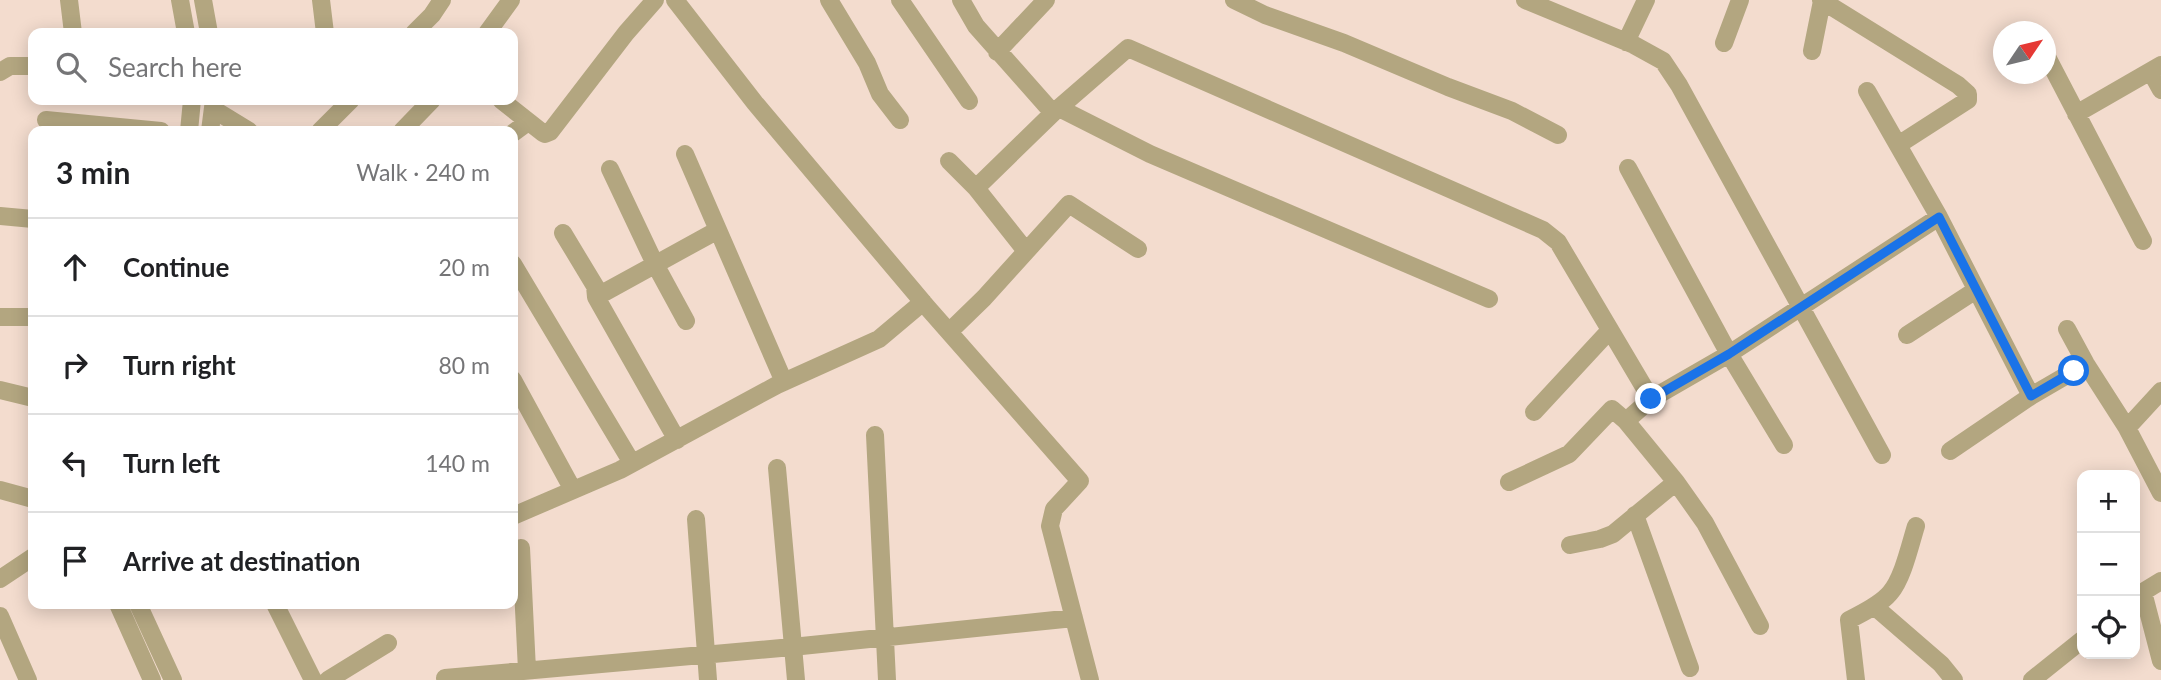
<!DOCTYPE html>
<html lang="en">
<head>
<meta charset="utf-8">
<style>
	body { margin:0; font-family:Lato,sans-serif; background:#f6f6f6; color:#202124 }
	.controls { position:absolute; right:21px; bottom:21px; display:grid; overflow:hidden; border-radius:14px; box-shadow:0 4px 18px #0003 }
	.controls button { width:63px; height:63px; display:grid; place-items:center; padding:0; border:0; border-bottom:2px solid #e0e0e0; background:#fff; color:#202124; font:35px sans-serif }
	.compass { position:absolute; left:1993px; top:21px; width:63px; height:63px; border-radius:50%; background:#fff; box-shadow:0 4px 18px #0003; rotate:55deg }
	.stop { position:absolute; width:21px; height:21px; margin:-16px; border:5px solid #1a73e8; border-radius:50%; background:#fff }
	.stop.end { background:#1a73e8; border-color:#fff; box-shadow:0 2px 7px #0008 }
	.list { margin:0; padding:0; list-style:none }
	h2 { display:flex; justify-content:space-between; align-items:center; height:91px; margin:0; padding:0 28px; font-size:30px }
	h2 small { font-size:23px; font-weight:400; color:#757577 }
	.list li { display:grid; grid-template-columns:46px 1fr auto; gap:21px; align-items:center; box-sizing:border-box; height:98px; padding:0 28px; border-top:2px solid #e0e0e0 }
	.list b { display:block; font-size:26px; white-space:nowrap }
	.list em { font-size:23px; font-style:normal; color:#757577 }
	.icon { flex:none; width:38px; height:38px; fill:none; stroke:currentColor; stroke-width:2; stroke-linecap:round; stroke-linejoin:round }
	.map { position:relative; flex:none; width:2161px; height:680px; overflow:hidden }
	.search { position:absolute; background:#fff; box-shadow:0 4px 18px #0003; left:28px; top:28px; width:490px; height:77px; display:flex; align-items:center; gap:18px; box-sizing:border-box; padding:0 24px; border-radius:14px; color:#757577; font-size:26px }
	.panel { position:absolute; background:#fff; box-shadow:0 4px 18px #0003; left:28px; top:126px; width:490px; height:483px; border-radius:14px }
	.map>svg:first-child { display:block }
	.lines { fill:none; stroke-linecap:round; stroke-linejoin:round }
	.street { stroke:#b3a680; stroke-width:18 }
	.route { stroke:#1a73e8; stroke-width:9 }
</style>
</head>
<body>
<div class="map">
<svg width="2161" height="680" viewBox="0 0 2161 680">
	<rect width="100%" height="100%" fill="#f3dcce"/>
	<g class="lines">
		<!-- street -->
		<path class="street" d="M 69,0 L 73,33
			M 180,0 L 186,33
			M 203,0 L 209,33
			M 321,0 L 325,33
			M 675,0 L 755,103 L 927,307 L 1080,481 L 1054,509 L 1050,526 L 1090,680
			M 829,0 L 867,63 L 880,94 L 900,120
			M 900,0 L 969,101
			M 961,0 L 976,26 L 1053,113
			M 1234,0 L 1265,15 L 1344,43 L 1448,87 L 1512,111 L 1558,135
			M 1525,0 L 1634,45 L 1663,61 L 1679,85 L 1882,455
			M 1821,0 L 1958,85 L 1968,94 L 1968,100 L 1898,145
			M 414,33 L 432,15 L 442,0
			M 487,33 L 511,0
			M 1626,42 L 1646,0
			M 1724,43 L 1740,0
			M 1812,51 L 1822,1
			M 997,52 L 1046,0
			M 2046,55 L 2143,241
			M 0,72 L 10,66 L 33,66
			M 2151,72 L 2161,90
			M 1867,91 L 1939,217 L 2031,396 L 2086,364
			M 501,100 L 543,133 L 545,134 L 550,132 L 626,33 L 655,0
			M 1059,108 L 1150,154 L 1489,299
			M 213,109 L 249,131
			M 2076,114 L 2161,65
			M 46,120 L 161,131
			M 189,131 L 192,100
			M 210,131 L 214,100
			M 320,131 L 351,100
			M 402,131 L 432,100
			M 513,133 L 528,122
			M 685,154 L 784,382
			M 949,161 L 976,188 L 1026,251
			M 1628,168 L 1729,354 L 1784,445
			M 610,169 L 655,264 L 686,321
			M 976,188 L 1053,113 L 1128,48 L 1543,230 L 1558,242 L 1651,399 L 1729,354 L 1939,217
			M 0,216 L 33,219
			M 563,233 L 595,286 L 596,297 L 677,440
			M 513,264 L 632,463
			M 596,297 L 718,230
			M 0,317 L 33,317
			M 2067,329 L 2086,364 L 2127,428 L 2161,493
			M 949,332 L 984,298 L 1069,204 L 1138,249
			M 1907,335 L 1976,290
			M 513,380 L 573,490
			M 0,390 L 33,398
			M 1651,399 L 1626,421 L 1676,482 L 1705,523 L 1760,626
			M 1534,412 L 1610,330
			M 2127,428 L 2161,391
			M 875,435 L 887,680
			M 1950,451 L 2031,396
			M 777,468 L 796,680
			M 1509,482 L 1569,454 L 1612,409 L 1626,421
			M 0,490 L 33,499
			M 1635,515 L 1690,668
			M 513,516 L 620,470 L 777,385 L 879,339 L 923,302
			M 696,519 L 708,680
			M 1570,545 L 1600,539 L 1613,534 L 1676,482
			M 521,548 L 527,670
			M 0,579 L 33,557
			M 2161,581 L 2143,592 L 2161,661
			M 118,604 L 152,680
			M 138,604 L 173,680
			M 275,604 L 313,680
			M 1874,606 L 1941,664 L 1954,680
			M 0,616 L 28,680
			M 445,678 L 792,647 L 1074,618
			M 328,680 L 388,643
			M 1856,680 L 1849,620 C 1862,613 1880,605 1890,593 C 1903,578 1910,545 1916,526
			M 2032,680 L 2082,640"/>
	</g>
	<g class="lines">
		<!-- route -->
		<path class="route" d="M 1651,399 L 1729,354 L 1939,217 L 2031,396 L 2074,371"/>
	</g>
</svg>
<div class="controls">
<button>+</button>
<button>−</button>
<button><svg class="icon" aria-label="locate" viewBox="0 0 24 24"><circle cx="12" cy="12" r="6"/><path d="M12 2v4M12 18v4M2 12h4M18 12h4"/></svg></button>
</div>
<svg class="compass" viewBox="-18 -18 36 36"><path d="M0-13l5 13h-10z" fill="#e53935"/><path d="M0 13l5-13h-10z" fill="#757577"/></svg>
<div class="stop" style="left:2074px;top:371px"></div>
<div class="stop end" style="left:1651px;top:399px"></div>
<div class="search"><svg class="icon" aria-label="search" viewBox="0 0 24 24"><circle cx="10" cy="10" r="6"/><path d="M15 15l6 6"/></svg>Search here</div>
<section class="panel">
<h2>3 min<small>Walk · 240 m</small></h2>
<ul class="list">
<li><svg class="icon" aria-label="ahead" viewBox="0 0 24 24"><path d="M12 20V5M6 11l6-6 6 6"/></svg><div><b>Continue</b></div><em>20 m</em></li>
<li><svg class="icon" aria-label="right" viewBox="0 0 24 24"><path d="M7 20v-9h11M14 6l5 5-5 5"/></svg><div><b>Turn right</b></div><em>80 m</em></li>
<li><svg class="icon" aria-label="left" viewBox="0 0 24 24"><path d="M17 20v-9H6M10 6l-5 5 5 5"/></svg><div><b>Turn left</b></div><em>140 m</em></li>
<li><svg class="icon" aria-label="arrive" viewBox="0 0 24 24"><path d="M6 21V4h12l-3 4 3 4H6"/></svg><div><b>Arrive at destination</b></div></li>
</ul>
</section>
</div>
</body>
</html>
